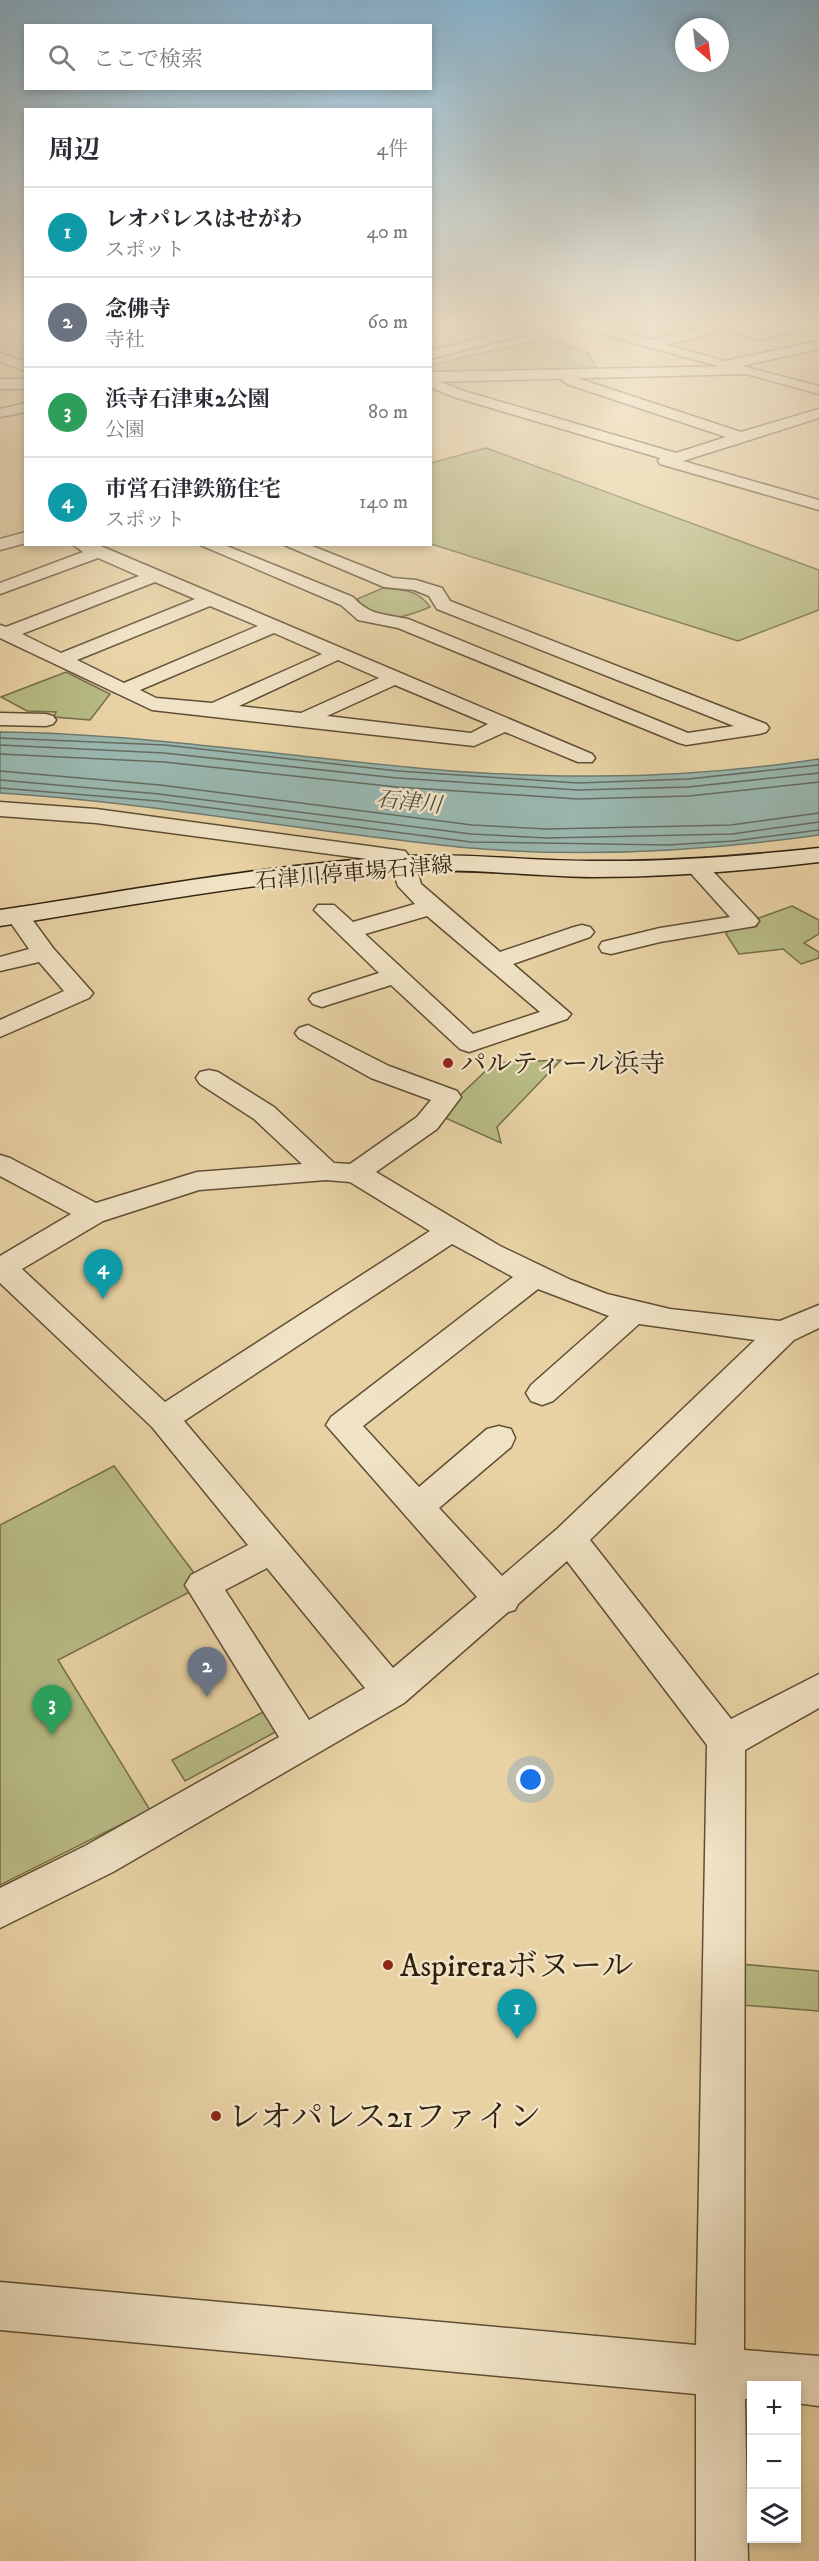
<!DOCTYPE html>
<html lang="ja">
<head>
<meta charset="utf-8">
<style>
	body { margin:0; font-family:"IM FELL DW Pica","Noto Serif JP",serif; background:#f7f7f7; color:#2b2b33 }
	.controls { position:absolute; right:18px; bottom:18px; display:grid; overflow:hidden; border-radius:0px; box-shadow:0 3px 9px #0003 }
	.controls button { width:54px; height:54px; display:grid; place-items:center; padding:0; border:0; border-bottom:2px solid #e1e1e2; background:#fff; color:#2b2b33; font:30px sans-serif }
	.compass { position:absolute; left:675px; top:18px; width:54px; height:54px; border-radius:50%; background:#fff; box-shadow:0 3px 9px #0003; rotate:152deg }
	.you { position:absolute; left:531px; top:1780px; width:21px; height:21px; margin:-15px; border:4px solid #fff; border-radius:50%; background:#1a73e8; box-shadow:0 0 0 9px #1a73e833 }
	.badge { display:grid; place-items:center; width:39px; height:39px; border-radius:50%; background:#2563eb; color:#fff; font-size:20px; font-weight:700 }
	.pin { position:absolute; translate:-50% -50px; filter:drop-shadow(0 2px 3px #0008) }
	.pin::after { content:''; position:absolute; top:32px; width:21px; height:18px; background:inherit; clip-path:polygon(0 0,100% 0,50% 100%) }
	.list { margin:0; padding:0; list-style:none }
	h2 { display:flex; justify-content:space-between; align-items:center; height:78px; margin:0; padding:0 24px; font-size:26px }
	h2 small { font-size:20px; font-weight:400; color:#7c7c81 }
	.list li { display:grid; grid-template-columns:39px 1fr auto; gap:18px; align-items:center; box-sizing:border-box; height:90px; padding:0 24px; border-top:2px solid #e1e1e2 }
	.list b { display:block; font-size:22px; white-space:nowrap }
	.list p { margin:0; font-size:20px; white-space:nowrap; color:#7c7c81 }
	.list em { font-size:20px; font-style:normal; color:#7c7c81 }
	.icon { flex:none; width:33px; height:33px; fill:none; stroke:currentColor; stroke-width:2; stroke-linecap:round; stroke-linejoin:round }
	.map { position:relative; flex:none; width:819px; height:2561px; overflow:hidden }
	.search { position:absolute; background:#fff; box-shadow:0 3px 9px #0003; left:24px; top:24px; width:408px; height:66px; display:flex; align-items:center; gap:15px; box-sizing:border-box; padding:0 21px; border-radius:0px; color:#7c7c81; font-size:22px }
	.panel { position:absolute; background:#fff; box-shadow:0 3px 9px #0003; left:24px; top:108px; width:408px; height:438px; border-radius:0px }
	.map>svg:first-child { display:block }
	.green { fill:#b8bb84; stroke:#746e4a; stroke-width:1.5 }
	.water { fill:#99b6ae; stroke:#6f7b6f; stroke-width:1.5 }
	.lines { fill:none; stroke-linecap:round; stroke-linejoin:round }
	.shore { stroke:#656c5f; stroke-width:1.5 }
	.minor-casing { stroke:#5f4e35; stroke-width:3 }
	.tertiary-casing { stroke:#5f4e35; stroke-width:3 }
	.secondary-casing { stroke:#312210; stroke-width:3 }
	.minor { fill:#f0e2c4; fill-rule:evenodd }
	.tertiary { fill:#f0e2c4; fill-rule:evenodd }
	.secondary { fill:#f0e2c4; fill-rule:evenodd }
	.poi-dot { fill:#8f2418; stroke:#f0e2c4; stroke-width:2 }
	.labels { text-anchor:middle; stroke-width:5; stroke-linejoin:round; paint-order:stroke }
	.far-water-label { font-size:22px; font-style:italic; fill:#504e3f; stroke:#f0e2c4 }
	.far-street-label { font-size:22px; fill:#312210; stroke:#f0e2c4 }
	.poi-label { font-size:26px; fill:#312210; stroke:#f0e2c4; text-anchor:start }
	.near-poi-label { font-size:32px; fill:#312210; stroke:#f0e2c4; text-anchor:start }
</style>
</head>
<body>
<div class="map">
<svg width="819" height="2561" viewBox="0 0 819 2561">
	<rect width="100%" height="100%" fill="#e8d2a4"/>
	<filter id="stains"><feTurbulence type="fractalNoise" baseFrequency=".00333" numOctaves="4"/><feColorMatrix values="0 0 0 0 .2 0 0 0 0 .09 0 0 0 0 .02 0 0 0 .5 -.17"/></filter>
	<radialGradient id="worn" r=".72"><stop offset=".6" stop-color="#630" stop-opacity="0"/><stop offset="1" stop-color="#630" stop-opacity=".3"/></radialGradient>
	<!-- green -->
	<path class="green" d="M 546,338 L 587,352 L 597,369 L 431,372 L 430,365 Z
		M 486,448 L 819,570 L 819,610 L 738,641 L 431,544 L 431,463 Z
		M 383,588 C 402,590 418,589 430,607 C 404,618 376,628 357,599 Z
		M 66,672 L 110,694 L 90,720 L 54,717 L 56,712 L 27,711 L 1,697 Z
		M 792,906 L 819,920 L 819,934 L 804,943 L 819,952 L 819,958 L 801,964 L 783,949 L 739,954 L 726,934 L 730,929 L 757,926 L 756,919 Z
		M 561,1060 L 497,1127 L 501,1143 L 443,1117 L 453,1102 L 494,1063 Z
		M 114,1466 L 203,1585 L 58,1660 L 150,1810 L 0,1885 L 0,1525 Z
		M 267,1710 L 281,1729 L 185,1781 L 172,1760 Z
		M 740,1964 L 819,1971 L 819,2011 L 742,2005 Z"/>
	<!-- water -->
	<path class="water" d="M 0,732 C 194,734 386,776 579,776 C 659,777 740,771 819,759 L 819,835 C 704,851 586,858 470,848 C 313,833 158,803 0,793 Z"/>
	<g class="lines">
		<!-- shore -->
		<path class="shore" d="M 0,738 L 165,745 L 398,771 L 578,783 L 688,779 L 819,765
			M 0,745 L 164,753 L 397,778 L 578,790 L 688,787 L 819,773
			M 0,754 L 164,762 L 397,787 L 578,799 L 689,796 L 819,782
			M 0,771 L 160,785 L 472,825 L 547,829 L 731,825 L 819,813
			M 0,780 L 159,794 L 471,834 L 547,838 L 732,834 L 819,822
			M 0,788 L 158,801 L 471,842 L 667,845 L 733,841 L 819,830"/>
		<!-- minor casing -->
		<g class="minor-casing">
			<path id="minor" d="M 538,323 L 559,323 L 557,326 L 430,359 L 430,351 Z
				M 570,323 L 591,323 L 651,340 L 719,323 L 740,323 L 740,325 L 758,332 L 799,323 L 819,323 L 819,326 L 757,340 L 726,329 L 667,345 L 725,361 L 819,341 L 819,349 L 742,366 L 819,386 L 819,394 L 572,326 Z
				M 0,353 L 26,362 L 26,371 L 0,362 Z
				M 563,371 L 577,378 L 741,432 L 819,409 L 819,418 L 683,461 L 819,500 L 819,510 L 660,464 L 658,461 L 660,458 L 454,397 L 430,387 L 430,378 L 464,391 L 676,453 L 726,437 L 567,384 L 556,375 Z
				M 26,403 L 26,412 L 0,417 L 0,409 Z
				M 26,532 L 26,543 L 0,550 L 0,539 Z
				M 72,544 L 96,544 L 592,754 L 595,758 L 592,762 L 578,762 L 505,732 L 474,746 L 152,710 L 0,638 L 0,625 L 6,627 L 139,576 L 98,558 L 0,594 L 0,583 L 83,552 ZM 155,582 L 195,599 L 61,653 L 22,634 ZM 210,606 L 258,626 L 124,683 L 77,660 ZM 274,633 L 322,654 L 212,703 L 156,698 L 140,690 ZM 338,660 L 379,678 L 301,713 L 239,706 ZM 395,685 L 488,724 L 471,733 L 327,716 Z
				M 198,544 L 222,544 L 353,597 C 370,616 385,614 408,619 L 688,733 L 734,726 L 437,609 L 429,596 L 414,590 L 384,587 L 282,544 L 307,544 L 393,578 L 416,580 L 442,588 L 450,601 L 766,724 L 769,728 L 766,732 L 759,734 L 686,745 L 679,743 L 398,628 L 358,620 L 341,605 Z
				M 0,713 L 46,714 L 53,716 L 56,720 L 53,724 L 46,726 L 0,725 Z
				M 0,802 L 96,809 L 405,851 L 415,864 L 421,884 L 500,952 L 574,927 L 582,925 L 590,927 L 594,932 L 590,937 L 513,964 L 571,1014 L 567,1019 L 469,1052 L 460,1049 L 391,985 L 331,1004 L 322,1007 L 313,1004 L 309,999 L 313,994 L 379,973 L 314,910 L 318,905 L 334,905 L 353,922 L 415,904 L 398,886 L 390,862 L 96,823 L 0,816 ZM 427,916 L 540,1012 L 473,1034 L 365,934 Z
				M 697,861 L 705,863 L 755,916 L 759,921 L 755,926 L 660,942 L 611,954 L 602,952 L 599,947 L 602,942 L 660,928 L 730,917 L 686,868 L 689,863 Z
				M 18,909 L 26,911 L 53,948 L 93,993 L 89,998 L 0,1037 L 0,1020 L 64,991 L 39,962 L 0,971 L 0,957 L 29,949 L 6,916 L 10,911 Z
				M 308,1025 L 389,1066 L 457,1091 L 461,1097 L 437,1129 L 376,1172 L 500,1246 L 571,1280 L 607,1294 L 670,1309 L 780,1321 L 819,1305 L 819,1328 L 794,1340 L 590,1540 L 731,1719 L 819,1674 L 819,1708 L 745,1750 L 744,2350 L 819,2356 L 819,2406 L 796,2403 L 796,2386 L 752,2386 L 752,2399 L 745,2399 L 748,2561 L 696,2561 L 696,2394 L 0,2330 L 0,2282 L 696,2345 L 707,1745 L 567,1561 L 518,1604 L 515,1610 L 508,1612 L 404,1703 L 113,1872 L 0,1928 L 0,1888 L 85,1846 L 279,1737 L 185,1585 L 191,1575 L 248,1545 L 152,1427 L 0,1283 L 0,1256 L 71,1214 L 0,1176 L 0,1155 L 10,1158 L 96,1203 L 197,1172 L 302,1164 L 254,1119 L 200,1084 L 196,1078 L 200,1072 L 209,1070 L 218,1072 L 274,1107 L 334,1163 L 350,1164 L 417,1117 L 431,1100 L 371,1078 L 299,1038 L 295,1033 L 299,1028 ZM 326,1180 L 350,1182 L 430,1231 L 165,1402 L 22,1269 L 103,1221 L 199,1190 ZM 452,1244 L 513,1277 L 331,1417 L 326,1425 L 477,1597 L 393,1668 L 184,1421 ZM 538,1289 L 609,1316 L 531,1385 L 526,1393 L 531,1401 L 542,1405 L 553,1401 L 639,1324 L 755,1340 L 557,1529 L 502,1576 L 439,1508 L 511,1447 L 515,1438 L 511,1429 L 499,1426 L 487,1429 L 419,1487 L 363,1426 ZM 267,1568 L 365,1688 L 309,1720 L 225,1590 Z"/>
		</g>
		<!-- tertiary casing -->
		<g class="tertiary-casing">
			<path id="tertiary" d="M 743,366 L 749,368 L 751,371 L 749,374 L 430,382 L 430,372 Z
				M 0,379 L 26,379 L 26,389 L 0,389 Z"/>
		</g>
		<!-- secondary casing -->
		<g class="secondary-casing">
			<path id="secondary" d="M 819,848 L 819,862 C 744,871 668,877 592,877 C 530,876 468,868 406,871 C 270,879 134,905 0,926 L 0,910 C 134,890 270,864 406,856 C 468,853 530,861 592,861 C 668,862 744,856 819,848 Z"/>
		</g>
		<!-- minor -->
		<use href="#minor" class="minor"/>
		<!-- tertiary -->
		<use href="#tertiary" class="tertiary"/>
		<!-- secondary -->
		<use href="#secondary" class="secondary"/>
	</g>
	<!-- sky -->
	<linearGradient id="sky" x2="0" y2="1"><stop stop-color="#88b5d1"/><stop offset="0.47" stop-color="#f5ebd6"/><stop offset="1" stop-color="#f5ebd6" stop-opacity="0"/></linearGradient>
	<rect width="819" height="681" fill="url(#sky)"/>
	<!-- markers -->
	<g class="poi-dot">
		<circle cx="448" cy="1063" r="6"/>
		<circle cx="388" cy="1965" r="6"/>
		<circle cx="216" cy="2116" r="6"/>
	</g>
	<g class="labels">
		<!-- far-water labels -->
		<g class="far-water-label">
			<text transform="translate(409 801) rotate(6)" y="8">石津川</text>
		</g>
		<!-- far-street labels -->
		<g class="far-street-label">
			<text transform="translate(354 872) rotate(-5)" y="8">石津川停車場石津線</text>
		</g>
		<!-- poi labels -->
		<g class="poi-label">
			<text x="460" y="1072">パルティール浜寺</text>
		</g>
		<!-- near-poi labels -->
		<g class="near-poi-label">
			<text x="400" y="1976">Aspireraボヌール</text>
			<text x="228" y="2127">レオパレス21ファイン</text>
		</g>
	</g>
	<rect width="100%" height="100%" filter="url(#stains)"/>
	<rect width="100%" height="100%" fill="url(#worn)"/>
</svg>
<div class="controls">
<button>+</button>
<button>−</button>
<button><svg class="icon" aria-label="layers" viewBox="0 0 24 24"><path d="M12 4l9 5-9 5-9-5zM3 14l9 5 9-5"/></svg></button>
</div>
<svg class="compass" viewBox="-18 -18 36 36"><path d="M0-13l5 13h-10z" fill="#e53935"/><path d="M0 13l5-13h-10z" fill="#7c7c81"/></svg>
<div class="you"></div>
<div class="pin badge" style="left:517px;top:2039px;background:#0f9aa8">1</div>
<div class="pin badge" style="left:207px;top:1697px;background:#6b7280">2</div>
<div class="pin badge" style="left:52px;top:1735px;background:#2e9e5b">3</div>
<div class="pin badge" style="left:103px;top:1299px;background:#0f9aa8">4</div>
<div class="search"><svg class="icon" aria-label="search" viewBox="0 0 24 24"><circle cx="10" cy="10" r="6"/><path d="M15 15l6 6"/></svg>ここで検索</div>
<section class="panel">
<h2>周辺<small>4件</small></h2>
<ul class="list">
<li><span class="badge" style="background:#0f9aa8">1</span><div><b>レオパレスはせがわ</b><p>スポット</p></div><em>40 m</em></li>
<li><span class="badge" style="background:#6b7280">2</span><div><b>念佛寺</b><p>寺社</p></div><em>60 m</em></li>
<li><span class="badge" style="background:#2e9e5b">3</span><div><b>浜寺石津東2公園</b><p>公園</p></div><em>80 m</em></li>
<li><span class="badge" style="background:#0f9aa8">4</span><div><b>市営石津鉄筋住宅</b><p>スポット</p></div><em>140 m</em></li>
</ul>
</section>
</div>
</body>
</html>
